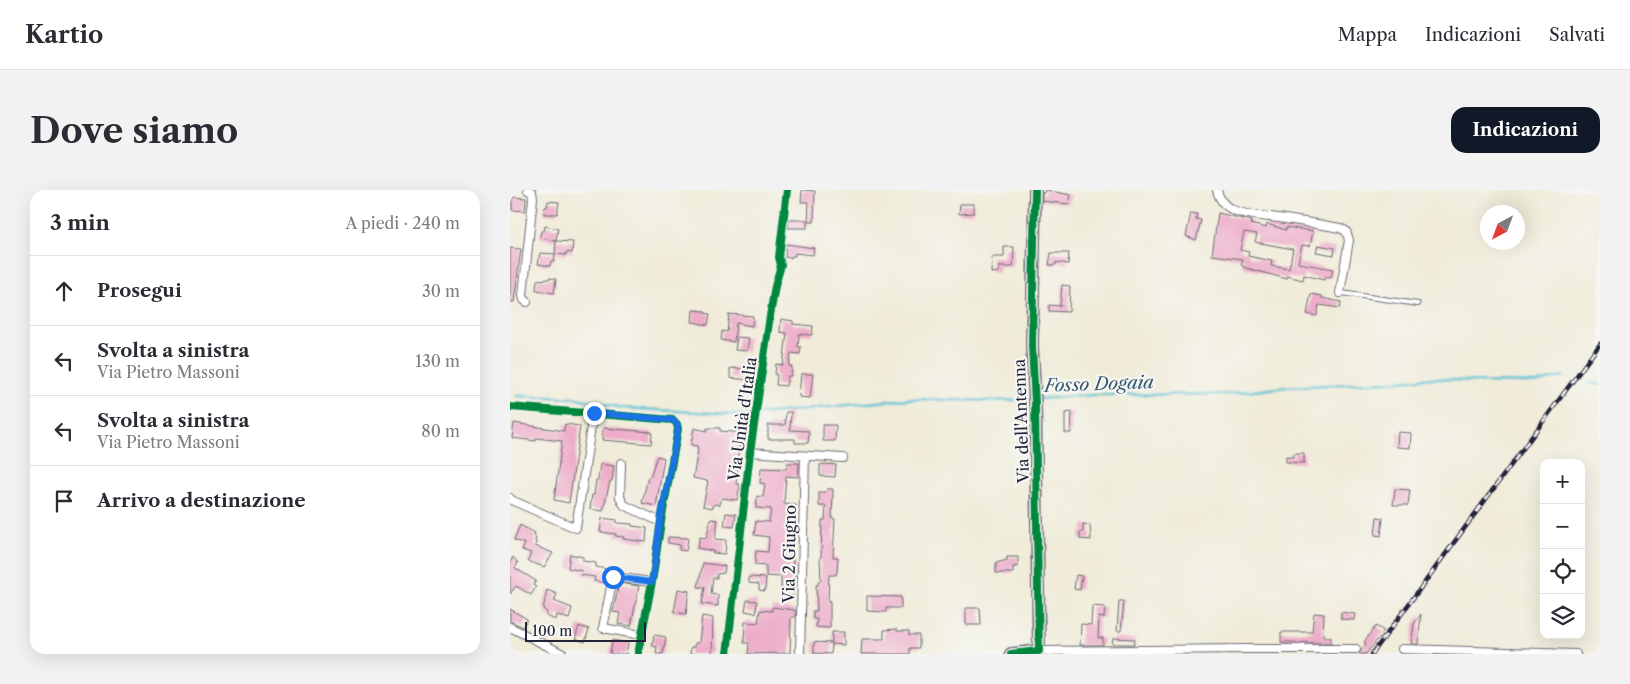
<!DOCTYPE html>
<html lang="it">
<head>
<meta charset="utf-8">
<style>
	body { margin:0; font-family:"Libre Caslon Text",serif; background:#f2f2f3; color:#2b2b33 }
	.controls { position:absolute; right:15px; bottom:15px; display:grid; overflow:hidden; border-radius:10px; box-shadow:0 5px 20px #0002 }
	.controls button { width:45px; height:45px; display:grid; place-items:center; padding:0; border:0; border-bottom:1px solid #e1e1e2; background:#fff; color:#2b2b33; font:25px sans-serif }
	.compass { position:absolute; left:970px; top:15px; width:45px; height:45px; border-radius:50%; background:#fff; box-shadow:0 5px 20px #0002; rotate:221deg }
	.scale { position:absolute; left:15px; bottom:12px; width:121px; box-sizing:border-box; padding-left:5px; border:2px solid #22223b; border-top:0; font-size:14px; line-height:18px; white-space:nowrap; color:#22223b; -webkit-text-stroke:4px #f6f6f2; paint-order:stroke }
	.stop { position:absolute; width:15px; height:15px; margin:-11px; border:4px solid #1a73e8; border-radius:50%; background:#fff }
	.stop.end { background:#1a73e8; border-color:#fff; box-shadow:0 1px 5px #0008 }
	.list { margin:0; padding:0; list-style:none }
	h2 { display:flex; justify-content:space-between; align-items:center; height:65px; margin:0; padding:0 20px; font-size:21px }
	h2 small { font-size:16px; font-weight:400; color:#7c7c81 }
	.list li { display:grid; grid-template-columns:32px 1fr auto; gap:15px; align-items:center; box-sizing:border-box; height:70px; padding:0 20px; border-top:1px solid #e1e1e2 }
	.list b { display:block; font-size:19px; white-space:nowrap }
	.list p { margin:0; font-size:16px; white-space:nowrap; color:#7c7c81 }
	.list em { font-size:16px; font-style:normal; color:#7c7c81 }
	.icon { flex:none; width:28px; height:28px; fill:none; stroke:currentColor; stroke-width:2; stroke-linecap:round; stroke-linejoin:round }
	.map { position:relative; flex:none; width:1090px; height:464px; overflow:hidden; border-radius:15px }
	header { display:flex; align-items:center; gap:30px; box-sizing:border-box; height:70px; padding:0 25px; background:#fff; border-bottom:1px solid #e1e1e2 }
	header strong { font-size:24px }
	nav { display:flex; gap:28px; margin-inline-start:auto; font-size:18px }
	.intro { display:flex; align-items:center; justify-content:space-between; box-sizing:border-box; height:120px; padding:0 30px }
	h1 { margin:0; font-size:35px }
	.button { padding:12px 22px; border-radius:15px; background:#111827; color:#fff; font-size:18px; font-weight:700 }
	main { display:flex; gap:30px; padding:0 30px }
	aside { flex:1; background:#fff; border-radius:15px; box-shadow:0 5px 20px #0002 }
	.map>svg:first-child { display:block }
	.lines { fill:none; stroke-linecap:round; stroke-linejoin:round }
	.stream { stroke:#57bfd4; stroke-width:2.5 }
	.building { fill:#edadc9; fill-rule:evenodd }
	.lane-casing { stroke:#6a6972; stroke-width:6 }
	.street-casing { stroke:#6a6972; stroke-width:10 }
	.secondary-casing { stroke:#6a6972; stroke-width:14 }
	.lane { stroke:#fff; stroke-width:4 }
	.street { stroke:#fff; stroke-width:8 }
	.secondary { stroke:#fff; stroke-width:11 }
	.rail-casing { stroke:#22223b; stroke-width:4.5 }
	.rail { stroke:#f6f6f2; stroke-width:2.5; stroke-dasharray:8; stroke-linecap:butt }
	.cycleway-casing { stroke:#f6f6f2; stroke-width:11 }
	.cycleway { stroke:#00873e; stroke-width:8 }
	.route { stroke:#1a73e8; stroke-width:6 }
	.labels { text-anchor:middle; stroke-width:4.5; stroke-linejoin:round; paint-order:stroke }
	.street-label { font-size:16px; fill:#22223b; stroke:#f6f6f2 }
	.water-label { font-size:18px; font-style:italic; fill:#355971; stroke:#f6f6f2 }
</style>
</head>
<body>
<header>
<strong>Kartio</strong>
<nav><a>Mappa</a><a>Indicazioni</a><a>Salvati</a></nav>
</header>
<div class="intro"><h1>Dove siamo</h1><a class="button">Indicazioni</a></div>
<main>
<aside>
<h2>3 min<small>A piedi · 240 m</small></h2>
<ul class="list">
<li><svg class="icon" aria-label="ahead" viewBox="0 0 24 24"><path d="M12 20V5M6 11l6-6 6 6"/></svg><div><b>Prosegui</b></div><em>30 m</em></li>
<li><svg class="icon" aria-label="left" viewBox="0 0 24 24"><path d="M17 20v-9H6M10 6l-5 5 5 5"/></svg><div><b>Svolta a sinistra</b><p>Via Pietro Massoni</p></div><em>130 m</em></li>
<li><svg class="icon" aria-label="left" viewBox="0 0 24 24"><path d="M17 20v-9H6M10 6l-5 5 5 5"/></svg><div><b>Svolta a sinistra</b><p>Via Pietro Massoni</p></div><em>80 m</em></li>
<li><svg class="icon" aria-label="arrive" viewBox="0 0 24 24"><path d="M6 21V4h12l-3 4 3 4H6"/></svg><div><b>Arrivo a destinazione</b></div></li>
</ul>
</aside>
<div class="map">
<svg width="1090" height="464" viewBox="0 0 1090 464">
	<rect width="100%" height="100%" fill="#f6f6f2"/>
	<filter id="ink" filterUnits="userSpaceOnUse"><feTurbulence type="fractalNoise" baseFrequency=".02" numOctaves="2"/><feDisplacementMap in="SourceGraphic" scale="10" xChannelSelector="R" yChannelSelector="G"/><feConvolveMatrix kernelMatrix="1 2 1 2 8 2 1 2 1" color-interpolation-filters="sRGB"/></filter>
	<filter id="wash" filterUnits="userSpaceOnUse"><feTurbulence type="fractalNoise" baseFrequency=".0096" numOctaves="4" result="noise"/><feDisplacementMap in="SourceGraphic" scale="20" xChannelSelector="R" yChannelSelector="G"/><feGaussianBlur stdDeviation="1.12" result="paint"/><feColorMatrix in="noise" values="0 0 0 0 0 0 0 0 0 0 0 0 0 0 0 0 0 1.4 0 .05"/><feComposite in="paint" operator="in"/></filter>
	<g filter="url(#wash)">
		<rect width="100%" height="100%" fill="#f0ecd9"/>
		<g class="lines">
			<!-- stream -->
			<path class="stream" d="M 1080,193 L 1090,195
				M 7,206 L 67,208 L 113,218 L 241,225 L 397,209 L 488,211 L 520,209
				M 528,209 L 584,205 L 719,204 L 776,197 L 879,192 L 921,188 L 969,192 L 1025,193 L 1053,186"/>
		</g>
		<g id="blocks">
			<!-- building -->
			<path class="building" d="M 292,0 L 305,1 L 304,32 L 298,32 L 299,12 L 291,12 Z
				M 535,0 L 561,5 L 559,14 L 532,11 L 532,3 L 534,3 Z
				M 2,7 L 16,8 L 15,21 L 2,20 Z
				M 38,11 L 49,12 L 47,24 L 34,24 L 35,17 L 37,17 Z
				M 450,14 L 464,14 L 464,23 L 449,24 Z
				M 681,23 L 687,24 L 686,29 L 691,30 L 686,50 L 676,46 Z
				M 708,23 L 742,31 L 741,34 L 756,38 L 757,34 L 776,40 L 776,37 L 803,41 L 800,56 L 792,55 L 788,73 L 823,79 L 821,88 L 815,87 L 814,90 L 794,85 L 793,90 L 777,86 L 777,89 L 736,78 L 731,75 L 733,69 L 702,65 ZM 734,42 L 747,44 L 745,52 L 783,59 L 779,79 L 761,76 L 762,71 L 738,66 L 739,62 L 730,60 Z
				M 279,30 L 297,30 L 297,38 L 278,38 Z
				M 35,36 L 48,39 L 46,51 L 30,48 L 31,41 L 34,41 Z
				M 46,51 L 63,52 L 62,63 L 56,62 L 56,65 L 45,64 Z
				M 276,54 L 304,58 L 303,65 L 285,63 L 285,66 L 281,66 L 281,68 L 275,67 Z
				M 808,55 L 825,58 L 824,65 L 806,62 Z
				M 494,57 L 504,57 L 503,77 L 489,77 L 489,82 L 481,83 L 482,67 L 494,67 Z
				M 0,58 L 11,59 L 4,112 L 0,112 Z
				M 30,63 L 45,64 L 44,72 L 41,71 L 40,76 L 28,74 Z
				M 541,63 L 559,63 L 558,74 L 546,72 L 546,75 L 539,75 Z
				M 39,88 L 46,89 L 44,103 L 26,100 L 27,90 L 39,89 Z
				M 552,95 L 560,96 L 559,122 L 539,121 L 539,115 L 550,116 Z
				M 801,104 L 812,106 L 812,108 L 831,112 L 830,118 L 809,115 L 807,126 L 797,124 Z
				M 183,120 L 195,121 L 195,123 L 200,124 L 198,135 L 182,132 Z
				M 219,124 L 243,126 L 242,136 L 226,133 L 224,152 L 211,150 L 212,141 L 217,142 Z
				M 271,129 L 283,131 L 283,134 L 303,136 L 302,145 L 289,144 L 288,157 L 291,157 L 290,164 L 281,163 L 279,176 L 282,176 L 281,186 L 278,186 L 276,196 L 266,195 L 267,185 L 265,185 L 266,174 L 273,175 L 277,143 L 270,142 Z
				M 227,147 L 239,148 L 237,161 L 225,160 Z
				M 220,178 L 240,180 L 239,190 L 220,188 Z
				M 291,184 L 303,184 L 300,208 L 289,207 Z
				M 276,222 L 281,222 L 280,240 L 299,241 L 298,253 L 285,253 L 285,249 L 258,249 L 258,235 L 275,235 Z
				M 562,222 L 561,243 L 555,243 L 555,223 Z
				M 4,233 L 54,241 L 55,234 L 70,236 L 59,313 L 44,310 L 52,251 L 26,248 L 26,251 L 2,248 Z
				M 313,235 L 326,235 L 325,251 L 313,251 Z
				M 93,238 L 142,242 L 141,254 L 92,250 Z
				M 184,238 L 197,241 L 197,238 L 210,238 L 210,241 L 235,243 L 233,256 L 229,256 L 227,274 L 228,275 L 226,294 L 229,294 L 230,296 L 227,310 L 211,308 L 210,315 L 204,314 L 202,318 L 193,316 L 198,291 L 183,288 L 188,260 L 187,256 L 181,255 Z
				M 888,242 L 901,243 L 900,258 L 887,257 Z
				M 784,263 L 794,263 L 794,273 L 776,272 L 776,266 L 784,267 Z
				M 147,266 L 154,268 L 146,316 L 132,313 L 138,287 L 140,287 Z
				M 277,273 L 289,273 L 288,287 L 276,286 L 274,314 L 286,315 L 285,321 L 283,321 L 282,340 L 285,340 L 283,355 L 283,374 L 285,374 L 283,406 L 271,406 L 271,387 L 256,386 L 256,376 L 245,375 L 246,361 L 258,362 L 259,347 L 244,345 L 246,331 L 259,332 L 261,319 L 246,318 L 247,306 L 253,307 L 255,294 L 250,293 L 251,278 L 276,279 Z
				M 90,274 L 104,276 L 102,291 L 100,291 L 93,321 L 80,319 L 82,305 L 84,305 L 86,290 L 88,290 Z
				M 315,274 L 326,275 L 325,287 L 310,286 L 310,275 Z
				M 317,299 L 323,299 L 322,329 L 325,329 L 323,367 L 328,367 L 327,381 L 326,385 L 319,385 L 318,412 L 320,412 L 320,438 L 306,437 L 307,429 L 303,429 L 303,421 L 307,421 L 306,395 L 308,395 L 308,391 L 311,391 L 310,367 L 311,367 L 312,330 L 315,330 L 316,316 L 309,316 L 309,302 L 316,302 Z
				M 885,299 L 900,300 L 898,315 L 883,315 Z
				M 216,323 L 226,324 L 224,337 L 214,336 Z
				M 867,327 L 873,328 L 871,346 L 865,345 Z
				M 92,328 L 107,330 L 107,333 L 122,334 L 122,336 L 137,338 L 136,352 L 113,349 L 114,347 L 105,346 L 106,344 L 90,342 Z
				M 201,329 L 208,330 L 205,349 L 216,350 L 215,364 L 203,363 L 203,361 L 187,358 L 190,347 L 196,348 Z
				M 573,334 L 580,335 L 581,350 L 570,349 L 570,342 L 573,342 Z
				M 10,335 L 25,343 L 24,346 L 26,347 L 25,351 L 26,352 L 25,356 L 43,363 L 34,377 L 18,371 L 21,363 L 12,360 L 15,354 L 4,350 Z
				M 158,347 L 178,348 L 176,361 L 169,360 L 170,355 L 158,353 Z
				M 60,364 L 73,367 L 73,371 L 86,373 L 86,377 L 101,380 L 98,385 L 96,393 L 84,391 L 85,387 L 71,385 L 72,381 L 58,378 Z
				M 3,367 L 8,373 L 5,378 L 26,391 L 23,395 L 26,397 L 21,405 L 6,396 L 0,404 L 0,374 Z
				M 497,367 L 508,367 L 508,376 L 503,377 L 503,383 L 486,383 L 486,373 L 497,370 Z
				M 193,373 L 215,376 L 214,383 L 207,384 L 207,388 L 203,388 L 201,404 L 208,405 L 208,416 L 192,414 L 195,397 L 188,397 Z
				M 566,385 L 572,386 L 570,400 L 564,399 Z
				M 239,387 L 256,388 L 255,401 L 249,400 L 249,394 L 239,393 Z
				M 109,393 L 129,396 L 121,436 L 108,434 L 110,423 L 103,422 Z
				M 168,399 L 179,401 L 176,424 L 164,422 Z
				M 37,400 L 47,404 L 44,411 L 62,418 L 59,429 L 47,425 L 46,430 L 36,426 L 37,422 L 33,419 Z
				M 357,406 L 391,407 L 391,418 L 376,418 L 376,422 L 357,421 Z
				M 237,410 L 247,411 L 246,423 L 235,421 Z
				M 609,411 L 614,411 L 611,441 L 607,441 Z
				M 582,416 L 595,417 L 594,428 L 589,427 L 588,448 L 593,448 L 593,455 L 570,455 L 571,434 L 581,435 Z
				M 262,417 L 285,420 L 285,427 L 281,427 L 280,463 L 238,464 L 239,453 L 234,453 L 235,432 L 248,433 L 250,420 L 262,421 Z
				M 456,418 L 470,418 L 471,435 L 456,435 Z
				M 0,419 L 17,429 L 13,437 L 0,431 Z
				M 831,422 L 845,424 L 844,430 L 831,429 Z
				M 804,423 L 814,424 L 813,447 L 821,447 L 821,453 L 771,452 L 771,442 L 802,442 Z
				M 911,424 L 908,454 L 901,454 L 904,434 Z
				M 192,426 L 203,428 L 202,464 L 180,464 L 181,457 L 184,457 L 185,453 L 189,453 Z
				M 69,436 L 79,439 L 75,452 L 65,449 Z
				M 866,436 L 874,441 L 856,464 L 849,464 L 856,454 L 854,452 Z
				M 387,439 L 387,441 L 399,441 L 399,445 L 409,445 L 409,458 L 400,458 L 400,464 L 351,464 L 352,449 L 374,449 L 374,440 Z
				M 322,442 L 334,442 L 334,455 L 322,454 L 321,464 L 304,463 L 304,452 L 322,453 Z
				M 144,445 L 156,447 L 153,464 L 146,464 L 147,457 L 142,456 Z
				M 603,448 L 625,449 L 624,454 L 602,454 Z
				M 102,450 L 118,453 L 116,464 L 100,464 Z"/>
		</g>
	</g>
	<g filter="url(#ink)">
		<use href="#blocks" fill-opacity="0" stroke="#6a6972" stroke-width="1"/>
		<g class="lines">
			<!-- lane casing -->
			<g class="lane-casing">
				<path id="lane" d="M 831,103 L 908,114"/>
			</g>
			<!-- street casing -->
			<g class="street-casing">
				<path id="street" d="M 707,0 C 709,9 714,16 723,20 C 737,26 754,26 769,28 C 789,31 809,34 830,38 L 836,41 L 839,50 L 830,103
					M 17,112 L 14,110 L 13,105 L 23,8 L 22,2 L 18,0
					M 0,217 L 163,230 L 167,234 L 168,239 L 151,332 L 142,392 L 128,464
					M 240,262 L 333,268
					M 111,273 L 110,307 L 114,315 L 151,332
					M 0,308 L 1,310 L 66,338 L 83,223
					M 0,437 L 53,464
					M 131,445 L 93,438 L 103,387 L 142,392
					M 892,459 L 1066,464
					M 529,461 L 735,459 L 846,459
					M 217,464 L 240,262 L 260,126 L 265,96 L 271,75 L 269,67 L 277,0
					M 290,464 L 295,266"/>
			</g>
			<!-- secondary casing -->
			<g class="secondary-casing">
				<path id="secondary" d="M 501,464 L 529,461 L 525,214 L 522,156 L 525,0"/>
			</g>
			<!-- lane -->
			<use href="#lane" class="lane"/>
			<!-- street -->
			<use href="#street" class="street"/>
			<!-- secondary -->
			<use href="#secondary" class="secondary"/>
			<!-- rail casing -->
			<g class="rail-casing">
				<path id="rail" d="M 862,464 L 1090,154"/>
			</g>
			<!-- rail -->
			<use href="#rail" class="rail"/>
			<!-- cycleway casing -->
			<g class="cycleway-casing">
				<path id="cycleway" d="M 0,217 L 163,230 L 167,234 L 168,239 L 151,332 L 142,392 L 128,464
					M 217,464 L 240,262 L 260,126 L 265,96 L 271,75 L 269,67 L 277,0
					M 501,464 L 529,461 L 525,214 L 522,156 L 525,0"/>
			</g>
			<!-- cycleway -->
			<use href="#cycleway" class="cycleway"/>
		</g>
	</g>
	<g class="lines" filter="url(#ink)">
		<!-- route -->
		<path class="route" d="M 84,223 L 163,230 L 167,234 L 168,239 L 150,332 L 142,392 L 103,387"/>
	</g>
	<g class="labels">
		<!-- street labels -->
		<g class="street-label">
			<text transform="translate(232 229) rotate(-82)" y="6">Via Unità d'Italia</text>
			<text transform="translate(511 231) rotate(-92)" y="6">Via dell'Antenna</text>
			<text transform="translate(279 364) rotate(-89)" y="6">Via 2 Giugno</text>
		</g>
		<!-- water labels -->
		<g class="water-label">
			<text transform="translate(589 194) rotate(-2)" y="6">Fosso Dogaia</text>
		</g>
	</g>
</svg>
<div class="controls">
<button>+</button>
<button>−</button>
<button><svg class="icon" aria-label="locate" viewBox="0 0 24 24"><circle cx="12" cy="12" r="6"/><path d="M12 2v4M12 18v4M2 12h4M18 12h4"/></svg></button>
<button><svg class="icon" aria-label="layers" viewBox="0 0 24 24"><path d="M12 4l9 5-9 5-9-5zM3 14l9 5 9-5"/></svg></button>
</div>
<svg class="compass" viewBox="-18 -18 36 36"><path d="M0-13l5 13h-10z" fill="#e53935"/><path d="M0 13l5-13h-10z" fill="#7c7c81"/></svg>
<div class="scale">100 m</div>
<div class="stop" style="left:103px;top:387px"></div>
<div class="stop end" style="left:84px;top:223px"></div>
</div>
</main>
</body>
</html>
